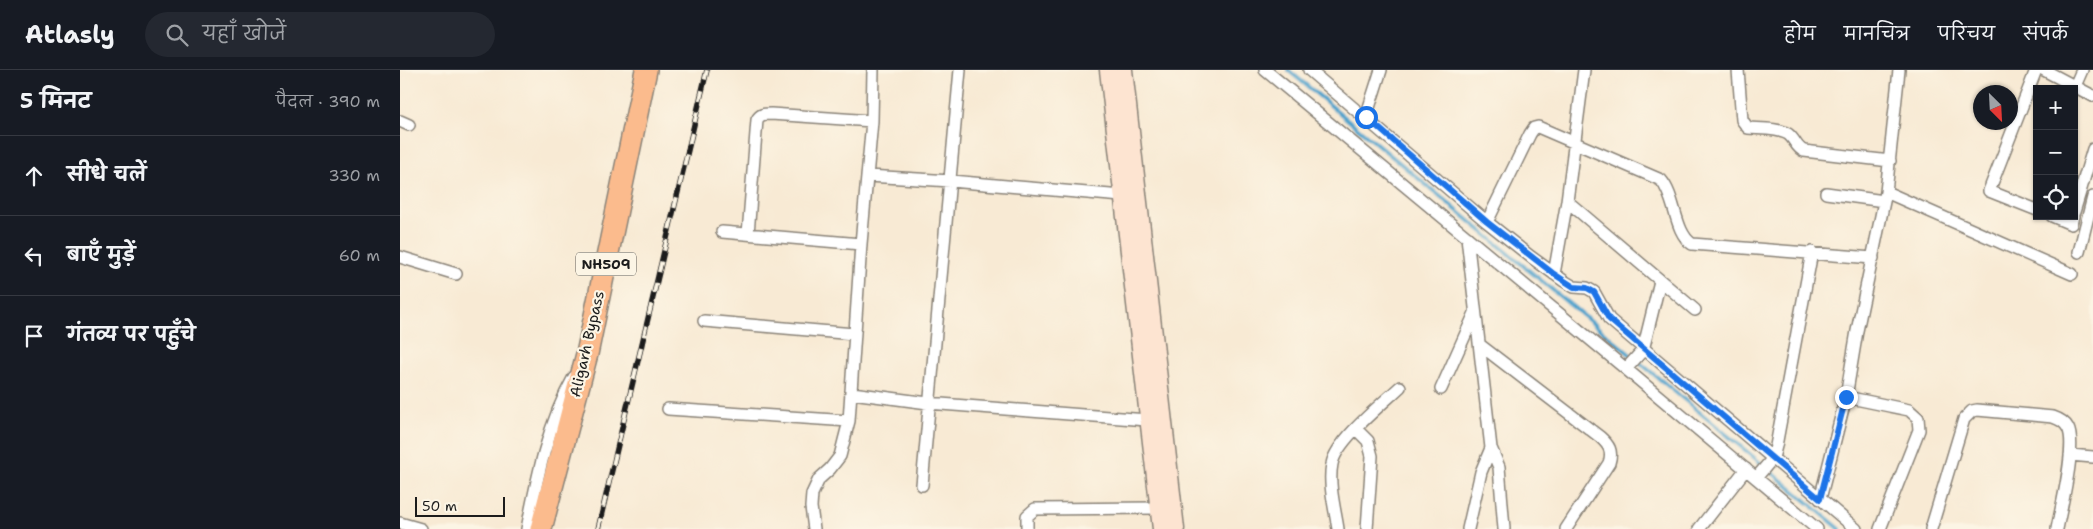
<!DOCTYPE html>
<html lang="hi">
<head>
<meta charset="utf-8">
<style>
	body { margin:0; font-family:"Shantell Sans","Playpen Sans Deva",sans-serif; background:#242831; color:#f1f3f6 }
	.controls { position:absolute; right:15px; top:15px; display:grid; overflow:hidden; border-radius:0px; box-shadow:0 1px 4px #0004 }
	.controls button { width:45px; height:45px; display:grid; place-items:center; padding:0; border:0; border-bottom:1px solid #363941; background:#171b24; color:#f1f3f6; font:25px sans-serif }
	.compass { position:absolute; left:1573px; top:15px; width:45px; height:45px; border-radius:50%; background:#171b24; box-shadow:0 1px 4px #0004; rotate:156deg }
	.scale { position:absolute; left:15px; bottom:12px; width:90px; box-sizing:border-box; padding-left:5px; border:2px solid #1c1c1c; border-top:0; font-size:14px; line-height:18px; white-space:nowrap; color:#1c1c1c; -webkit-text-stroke:4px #fcf5e5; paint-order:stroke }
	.stop { position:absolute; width:15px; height:15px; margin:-11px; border:4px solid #1a73e8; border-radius:50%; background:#fff }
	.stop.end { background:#1a73e8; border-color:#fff; box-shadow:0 1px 5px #0008 }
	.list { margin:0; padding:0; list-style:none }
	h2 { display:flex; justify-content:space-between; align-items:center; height:65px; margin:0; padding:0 20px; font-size:21px }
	h2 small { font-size:16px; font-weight:400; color:#9ea1a6 }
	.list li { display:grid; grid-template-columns:32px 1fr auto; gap:15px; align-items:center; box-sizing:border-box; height:80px; padding:0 20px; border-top:1px solid #363941 }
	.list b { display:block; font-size:19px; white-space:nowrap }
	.list em { font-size:16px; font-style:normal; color:#9ea1a6 }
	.icon { flex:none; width:28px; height:28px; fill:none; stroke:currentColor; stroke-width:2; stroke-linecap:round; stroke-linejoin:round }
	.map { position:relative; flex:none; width:1693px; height:459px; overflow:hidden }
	header { display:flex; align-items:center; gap:30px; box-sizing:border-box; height:70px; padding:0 25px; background:#171b24; border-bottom:1px solid #363941 }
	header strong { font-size:24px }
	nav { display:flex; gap:28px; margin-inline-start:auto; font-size:18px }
	.search { width:350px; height:45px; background:#242831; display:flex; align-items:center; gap:12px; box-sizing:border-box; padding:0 18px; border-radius:28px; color:#9ea1a6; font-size:19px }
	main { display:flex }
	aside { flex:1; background:#171b24 }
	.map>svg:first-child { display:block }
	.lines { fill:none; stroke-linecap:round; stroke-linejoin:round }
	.stream { stroke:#51a3cc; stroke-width:4 }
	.street-casing { stroke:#8a8378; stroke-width:14 }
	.secondary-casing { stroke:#8a8378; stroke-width:19 }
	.highway-casing { stroke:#8a8378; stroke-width:24 }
	.street { stroke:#fff; stroke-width:11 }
	.secondary { stroke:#fde4d1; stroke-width:16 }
	.highway { stroke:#fbbb8d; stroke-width:21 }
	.rail-casing { stroke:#1c1c1c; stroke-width:5.5 }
	.rail { stroke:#fcf5e5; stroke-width:4; stroke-dasharray:11; stroke-linecap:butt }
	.route { stroke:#1a73e8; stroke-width:6 }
	.labels { text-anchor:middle; stroke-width:4.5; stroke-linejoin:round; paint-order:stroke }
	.shield { fill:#fcf5e5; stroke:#5f5d58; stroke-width:1 }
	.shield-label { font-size:14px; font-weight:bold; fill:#1c1c1c }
	.street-label { font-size:15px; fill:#1c1c1c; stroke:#fcf5e5 }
</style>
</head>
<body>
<header>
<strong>Atlasly</strong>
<div class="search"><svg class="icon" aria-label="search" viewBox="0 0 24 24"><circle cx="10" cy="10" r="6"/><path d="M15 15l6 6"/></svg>यहाँ खोजें</div>
<nav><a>होम</a><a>मानचित्र</a><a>परिचय</a><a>संपर्क</a></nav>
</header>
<main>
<aside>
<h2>5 मिनट<small>पैदल · 390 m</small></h2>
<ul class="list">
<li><svg class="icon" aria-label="ahead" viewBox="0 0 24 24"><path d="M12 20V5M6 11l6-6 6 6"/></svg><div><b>सीधे चलें</b></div><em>330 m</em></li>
<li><svg class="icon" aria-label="left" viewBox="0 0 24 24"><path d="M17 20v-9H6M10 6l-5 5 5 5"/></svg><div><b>बाएँ मुड़ें</b></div><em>60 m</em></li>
<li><svg class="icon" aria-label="arrive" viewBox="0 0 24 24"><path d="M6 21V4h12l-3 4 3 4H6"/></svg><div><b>गंतव्य पर पहुँचे</b></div></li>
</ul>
</aside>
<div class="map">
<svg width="1693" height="459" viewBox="0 0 1693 459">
	<rect width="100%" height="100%" fill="#fcf5e5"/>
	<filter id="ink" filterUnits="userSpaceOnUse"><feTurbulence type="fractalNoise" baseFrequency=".02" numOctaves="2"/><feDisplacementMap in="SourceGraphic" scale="10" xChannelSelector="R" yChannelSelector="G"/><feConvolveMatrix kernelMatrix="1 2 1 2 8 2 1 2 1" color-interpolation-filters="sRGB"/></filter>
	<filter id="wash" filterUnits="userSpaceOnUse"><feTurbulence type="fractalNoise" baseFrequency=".0096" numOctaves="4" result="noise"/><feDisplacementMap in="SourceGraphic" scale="20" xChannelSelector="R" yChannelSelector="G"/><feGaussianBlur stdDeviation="1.12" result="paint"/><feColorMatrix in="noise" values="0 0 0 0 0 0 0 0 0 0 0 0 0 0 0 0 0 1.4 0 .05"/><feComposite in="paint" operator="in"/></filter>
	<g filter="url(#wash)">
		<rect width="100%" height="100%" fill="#f8ead4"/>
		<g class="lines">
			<!-- stream -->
			<path class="stream" d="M 888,0 L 1440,459"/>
		</g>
	</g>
	<g filter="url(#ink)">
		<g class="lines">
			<!-- street casing -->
			<g class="street-casing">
				<path id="street" d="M 865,0 L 1226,299 L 1417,459
					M 909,0 L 1087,152 L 1131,187 L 1164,211 L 1174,217 L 1187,218 L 1194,222 L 1209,249 L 1456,459
					M 1338,0 L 1342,50 L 1348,58 C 1360,59 1378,58 1388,64 C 1395,69 1396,78 1404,81 L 1490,91
					M 1636,0 L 1589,121 L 1637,140
					M 1644,0 L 1693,26
					M 1675,16 L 1682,0
					M 966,47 L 981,0
					M 0,51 L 9,55
					M 468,106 L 551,111 L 722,126
					M 1486,122 L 1672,204
					M 1426,123 L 1484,131
					M 1167,131 L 1295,240
					M 1674,142 L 1693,79
					M 1652,146 L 1671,154 L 1673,146
					M 1087,152 L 1130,64 L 1134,58 L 1138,57 L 1261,110 C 1276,127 1274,162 1292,174 L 1473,188
					M 322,162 L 461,174
					M 348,164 L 357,50 C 360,44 364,44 371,44 L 472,51
					M 1067,167 L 1091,378 L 1099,397 L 1104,459
					M 1679,182 L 1693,127
					M 0,187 L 56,204
					M 1154,204 L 1167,131 L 1184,0
					M 304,251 L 454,264
					M 1080,275 L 1200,367 C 1209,375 1213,381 1209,393 L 1166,459
					M 1226,299 L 1243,280 L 1260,211
					M 1041,319 L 1075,243
					M 452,323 L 528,333 L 747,350
					M 1446,327 L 1509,340 L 1518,348 L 1519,360 L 1480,459
					M 268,339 L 449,351
					M 956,359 L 968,371 L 972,386 L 967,459
					M 1670,385 L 1693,387
					M 1356,408 L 1373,388 L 1376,376 L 1412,182
					M 522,415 L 560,0
					M 1420,429 L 1446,327 L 1457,261 L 1486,122 L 1499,0
					M 0,453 L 21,459
					M 127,459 C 137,408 148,353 174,307
					M 414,459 L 411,437 L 412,424 L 419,409 L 430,399 L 440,386 L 449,351 L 461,174 L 472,51 L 473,0
					M 627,459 L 627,446 L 635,439 L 758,438
					M 938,459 C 935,439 928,414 932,394 C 936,371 982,334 1000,317
					M 1068,459 L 1081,402 L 1091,378
					M 1299,459 L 1346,399
					M 1531,459 L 1564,349 L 1572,341 L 1577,340 L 1653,347 C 1659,349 1665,352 1668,358 C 1677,375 1661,438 1657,459"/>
			</g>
			<!-- secondary casing -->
			<g class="secondary-casing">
				<path id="secondary" d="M 708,0 L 761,459
					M 724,0 L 776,459"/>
			</g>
			<!-- highway casing -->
			<g class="highway-casing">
				<path id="highway" d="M 141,459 L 187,284 L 246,0"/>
			</g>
			<!-- street -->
			<use href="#street" class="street"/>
			<!-- secondary -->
			<use href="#secondary" class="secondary"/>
			<!-- highway -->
			<use href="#highway" class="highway"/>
			<!-- rail casing -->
			<g class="rail-casing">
				<path id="rail" d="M 198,459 L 307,0"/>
			</g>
			<!-- rail -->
			<use href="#rail" class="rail"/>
		</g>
	</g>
	<g class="lines" filter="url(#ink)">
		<!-- route -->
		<path class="route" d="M 966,47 L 1087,152 L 1154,204 L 1174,217 L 1187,218 L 1194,222 L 1209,249 L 1420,429 L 1446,327"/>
	</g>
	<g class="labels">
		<!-- shield labels -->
		<rect class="shield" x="176" y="182.5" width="60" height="23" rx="4"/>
		<g class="shield-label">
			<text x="206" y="199">NH509</text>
		</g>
		<!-- street labels -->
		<g class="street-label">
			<text transform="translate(187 274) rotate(-77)" y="5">Aligarh Bypass</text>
		</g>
	</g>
</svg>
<div class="controls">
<button>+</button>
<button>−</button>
<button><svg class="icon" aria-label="locate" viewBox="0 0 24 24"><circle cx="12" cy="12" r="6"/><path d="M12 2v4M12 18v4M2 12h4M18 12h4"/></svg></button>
</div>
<svg class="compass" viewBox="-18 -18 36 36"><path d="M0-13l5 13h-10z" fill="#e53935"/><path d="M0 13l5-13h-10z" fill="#9ea1a6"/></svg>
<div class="scale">50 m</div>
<div class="stop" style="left:966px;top:47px"></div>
<div class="stop end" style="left:1446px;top:327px"></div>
</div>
</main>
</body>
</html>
